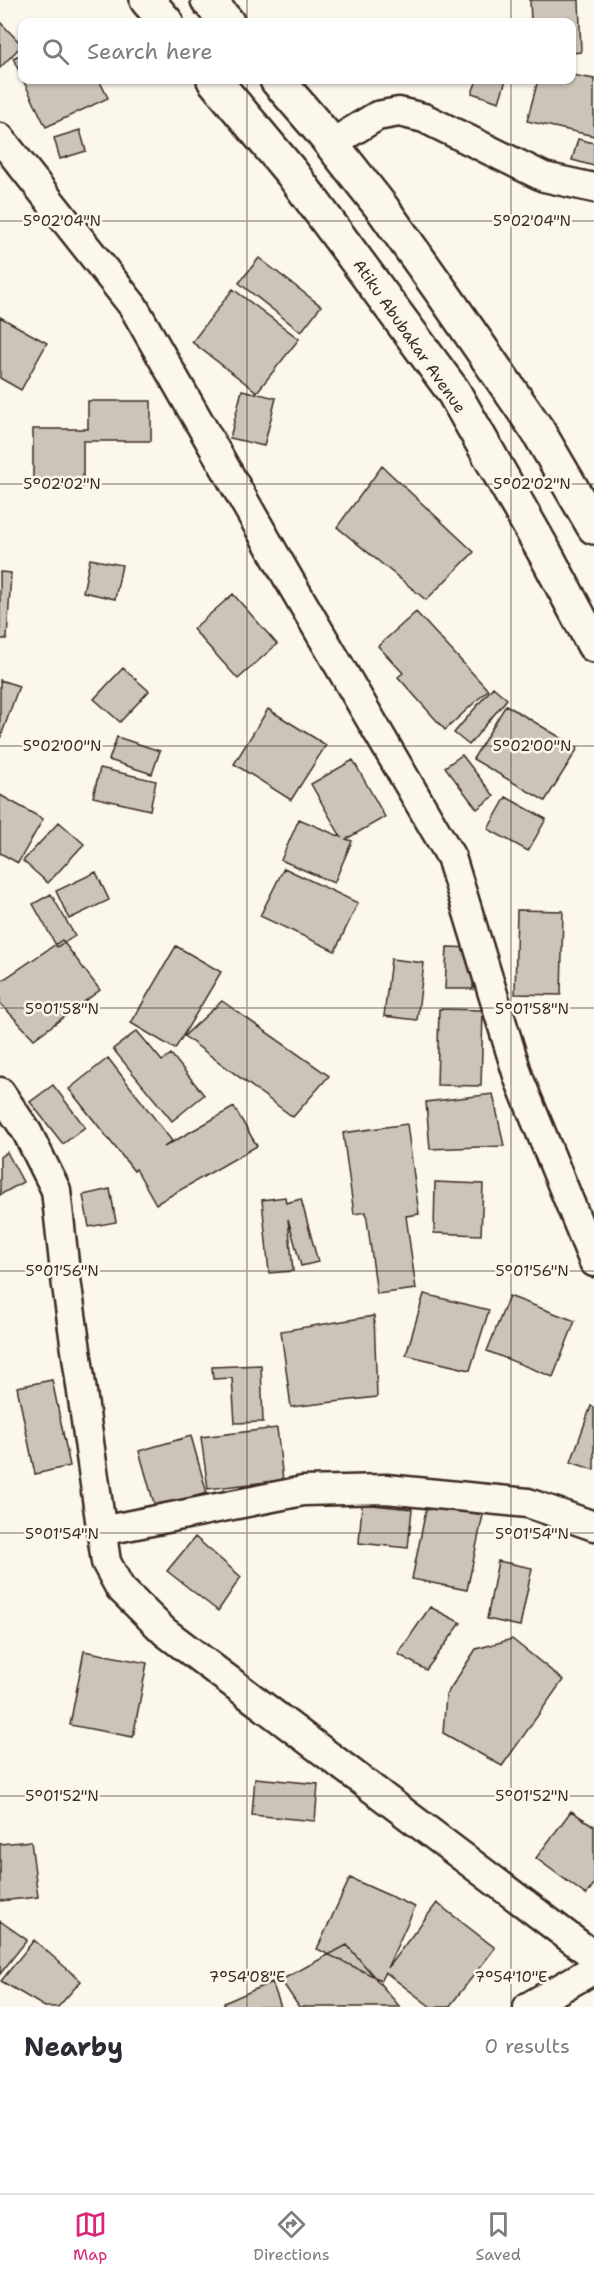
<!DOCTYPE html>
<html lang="en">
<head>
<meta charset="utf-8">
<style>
	body { margin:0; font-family:"Shantell Sans",sans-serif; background:#f2f2f3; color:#2b2b33 }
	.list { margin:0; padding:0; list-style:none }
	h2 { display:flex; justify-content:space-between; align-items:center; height:78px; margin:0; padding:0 24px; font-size:26px }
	h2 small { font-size:20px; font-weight:400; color:#7c7c81 }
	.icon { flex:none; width:33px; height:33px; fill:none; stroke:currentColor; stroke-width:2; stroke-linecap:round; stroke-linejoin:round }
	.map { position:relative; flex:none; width:594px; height:2007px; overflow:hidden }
	.search { position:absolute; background:#fff; box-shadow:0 2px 4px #0004; left:18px; right:18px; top:18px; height:66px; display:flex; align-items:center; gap:15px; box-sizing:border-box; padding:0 21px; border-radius:12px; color:#7c7c81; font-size:22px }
	.sheet { height:186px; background:#fff }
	nav { display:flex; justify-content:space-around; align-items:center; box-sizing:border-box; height:84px; border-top:2px solid #e1e1e2; background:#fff; font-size:16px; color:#7c7c81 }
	nav a { display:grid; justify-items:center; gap:3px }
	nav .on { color:#db2777 }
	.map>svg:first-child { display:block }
	.building { fill:#ccc4b9; stroke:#3b2a1e; stroke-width:1.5 }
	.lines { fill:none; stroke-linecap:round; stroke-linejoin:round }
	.minor-casing { stroke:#3b2a1e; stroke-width:33 }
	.primary-casing { stroke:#3b2a1e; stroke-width:38 }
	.minor { stroke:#fbf7ec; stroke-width:28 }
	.primary { stroke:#fbf7ec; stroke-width:33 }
	.ticks { fill:none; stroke:#3b2a1e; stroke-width:1.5; stroke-opacity:0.45 }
	.labels { text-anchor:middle; stroke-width:5; stroke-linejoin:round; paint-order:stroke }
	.street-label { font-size:16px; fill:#3b2a1e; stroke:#fbf7ec }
	.ticks-label { font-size:15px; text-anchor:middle; fill:#3b2a1e; stroke:#fbf7ec; stroke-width:5; stroke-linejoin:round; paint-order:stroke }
</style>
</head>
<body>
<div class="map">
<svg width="594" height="2007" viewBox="0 0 594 2007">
	<rect width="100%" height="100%" fill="#fbf7ec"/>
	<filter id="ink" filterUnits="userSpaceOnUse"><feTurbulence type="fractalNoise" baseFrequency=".0167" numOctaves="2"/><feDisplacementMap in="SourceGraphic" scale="12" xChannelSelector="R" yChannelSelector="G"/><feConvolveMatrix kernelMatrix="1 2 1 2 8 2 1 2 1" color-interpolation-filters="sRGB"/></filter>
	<g filter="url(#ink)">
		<!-- building -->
		<path class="building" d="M 530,0 L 579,0 L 581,52 L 572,53 L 572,22 L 531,22 Z
			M 0,22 L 22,45 L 0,68 Z
			M 22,54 L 22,78 L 13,58 Z
			M 572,75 L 594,79 L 594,136 L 527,121 L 538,80 L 572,80 Z
			M 23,80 L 99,80 L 108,98 L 46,127 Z
			M 477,80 L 506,80 L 499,102 L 472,93 Z
			M 80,130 L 86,151 L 60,159 L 54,138 Z
			M 578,139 L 594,143 L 594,166 L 572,160 Z
			M 259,258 L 321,306 L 301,332 L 239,283 Z
			M 233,289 L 299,339 L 257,392 L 192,342 Z
			M 0,317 L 47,343 L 21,390 L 0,378 Z
			M 242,390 L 276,398 L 264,446 L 230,438 Z
			M 88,401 L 151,401 L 151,441 L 83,441 L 83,487 L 33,487 L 33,429 L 88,429 Z
			M 382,466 L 474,552 L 426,600 L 337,527 Z
			M 90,559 L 122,565 L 115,599 L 83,592 Z
			M 0,572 L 11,573 L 7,639 L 0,639 Z
			M 233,594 L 277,644 L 238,679 L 193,629 Z
			M 416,612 L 488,690 L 445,730 L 398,677 L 403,673 L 378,646 Z
			M 123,668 L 149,691 L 120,722 L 94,699 Z
			M 0,680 L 19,686 L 0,739 Z
			M 493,687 L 507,699 L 469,745 L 454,733 Z
			M 506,705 L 578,748 L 545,801 L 473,759 Z
			M 268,709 L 326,745 L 291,800 L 234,764 Z
			M 117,737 L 160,751 L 152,774 L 109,760 Z
			M 462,755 L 494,796 L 477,809 L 445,767 Z
			M 353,760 L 385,817 L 346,839 L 352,841 L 334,883 L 281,860 L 299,819 L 341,837 L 311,784 Z
			M 100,768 L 156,781 L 150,810 L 93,797 Z
			M 0,795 L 43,819 L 18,863 L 0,853 Z
			M 506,797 L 546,819 L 528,851 L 488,829 Z
			M 59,822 L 84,844 L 48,883 L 23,861 Z
			M 284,868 L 358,903 L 335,951 L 260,916 Z
			M 96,872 L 109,900 L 69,919 L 56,891 Z
			M 51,894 L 75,936 L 57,947 L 33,904 Z
			M 517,910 L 563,911 L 561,995 L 515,994 Z
			M 62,940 L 100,990 L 34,1039 L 0,1003 L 0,982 Z
			M 176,946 L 221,972 L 175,1049 L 131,1023 Z
			M 447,947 L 474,948 L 473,989 L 445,989 Z
			M 391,959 L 424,963 L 417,1020 L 384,1016 Z
			M 222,1001 L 329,1076 L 293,1117 L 184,1036 Z
			M 439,1009 L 483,1010 L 481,1086 L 437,1085 Z
			M 137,1031 L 162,1061 L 171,1054 L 204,1095 L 172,1121 L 113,1049 Z
			M 108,1058 L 172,1141 L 164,1147 L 234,1107 L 257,1146 L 156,1204 L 136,1169 L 134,1171 L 69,1089 Z
			M 53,1085 L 85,1127 L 63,1144 L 30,1102 Z
			M 493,1094 L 504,1146 L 430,1149 L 426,1102 Z
			M 407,1124 L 419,1214 L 406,1216 L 416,1289 L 377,1294 L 366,1212 L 354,1214 L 343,1133 Z
			M 7,1152 L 23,1182 L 0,1195 L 0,1157 Z
			M 435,1182 L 483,1184 L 481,1235 L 434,1233 Z
			M 110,1189 L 116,1222 L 89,1227 L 83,1195 Z
			M 285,1197 L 286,1203 L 301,1199 L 318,1262 L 301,1266 L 288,1219 L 293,1271 L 269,1273 L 262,1200 Z
			M 424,1294 L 489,1310 L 470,1370 L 406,1355 Z
			M 509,1296 L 575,1321 L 553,1377 L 487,1351 Z
			M 374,1316 L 377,1397 L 291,1407 L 281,1331 Z
			M 261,1365 L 263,1422 L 235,1423 L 232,1378 L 213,1379 L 212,1367 Z
			M 52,1380 L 70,1466 L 35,1474 L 17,1387 Z
			M 591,1406 L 594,1407 L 594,1470 L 571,1462 Z
			M 277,1428 L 283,1480 L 208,1489 L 201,1437 Z
			M 191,1436 L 207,1493 L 155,1507 L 139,1451 Z
			M 362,1504 L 412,1509 L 408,1548 L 359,1543 Z
			M 444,1507 L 483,1515 L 467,1590 L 412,1579 L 426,1510 Z
			M 195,1537 L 241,1577 L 218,1611 L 167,1571 Z
			M 498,1561 L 532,1568 L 520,1626 L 487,1619 Z
			M 430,1607 L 461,1623 L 426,1670 L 398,1654 Z
			M 512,1639 L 563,1680 L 502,1766 L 443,1733 L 446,1695 L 476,1649 Z
			M 84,1651 L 147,1663 L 133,1737 L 70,1725 Z
			M 255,1778 L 318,1784 L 315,1821 L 252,1815 Z
			M 571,1811 L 594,1826 L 594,1884 L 586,1895 L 536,1858 Z
			M 31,1841 L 38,1897 L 0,1901 L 0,1844 Z
			M 350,1878 L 415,1907 L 387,1968 L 437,1903 L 495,1948 L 449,2007 L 431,2007 L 385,1972 L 381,1980 L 317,1949 Z
			M 0,1921 L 27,1940 L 0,1974 Z
			M 34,1940 L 81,1981 L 58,2007 L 45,2007 L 1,1981 Z
			M 347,1945 L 400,2007 L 299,2007 L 281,1980 Z
			M 272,1982 L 281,2007 L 224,2007 L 224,2003 Z"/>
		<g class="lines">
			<!-- minor casing -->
			<g class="minor-casing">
				<path id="minor" d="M 0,138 L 133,306 L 288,578 L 451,857 L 519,1079 L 594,1262
					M 331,144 L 377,116 L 399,112 L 424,118 L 544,177 L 594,188
					M 0,1092 L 27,1132 L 56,1190 L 65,1272 L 106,1562 L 120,1588 L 165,1632 L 594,1956
					M 101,1531 L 303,1491 L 386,1489 L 528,1503 L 594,1526
					M 528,2007 L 594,1969"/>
			</g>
			<!-- primary casing -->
			<g class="primary-casing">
				<path id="primary" d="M 147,0 L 166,22
					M 208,0 L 227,22
					M 214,80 L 291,172 L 453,391 L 545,553 L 594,645
					M 277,80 L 322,132 L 382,208 L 446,298 L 538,431 L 594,527"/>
			</g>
			<!-- minor -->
			<use href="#minor" class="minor"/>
			<!-- primary -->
			<use href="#primary" class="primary"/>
		</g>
	</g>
	<!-- ticks -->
	<path class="ticks" d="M 247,0 L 247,22M 511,0 L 511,22M 247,80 L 247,2007M 511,80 L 511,2007M 0,221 L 594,221M 0,484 L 594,484M 0,746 L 594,746M 0,1008 L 594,1008M 0,1271 L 594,1271M 0,1533 L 594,1533M 0,1796 L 594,1796"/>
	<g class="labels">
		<!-- street labels -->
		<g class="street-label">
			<text transform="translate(410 336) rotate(55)" y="6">Atiku Abubakar Avenue</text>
		</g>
	</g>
	<g class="ticks-label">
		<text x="62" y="226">5°02'04"N</text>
		<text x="532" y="226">5°02'04"N</text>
		<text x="62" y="489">5°02'02"N</text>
		<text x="532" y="489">5°02'02"N</text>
		<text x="62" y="751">5°02'00"N</text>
		<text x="532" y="751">5°02'00"N</text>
		<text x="62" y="1014">5°01'58"N</text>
		<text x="532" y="1014">5°01'58"N</text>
		<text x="62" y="1276">5°01'56"N</text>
		<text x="532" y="1276">5°01'56"N</text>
		<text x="62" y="1539">5°01'54"N</text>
		<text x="532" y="1539">5°01'54"N</text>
		<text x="62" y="1801">5°01'52"N</text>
		<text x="532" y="1801">5°01'52"N</text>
		<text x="247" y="1982">7°54'08"E</text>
		<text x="511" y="1982">7°54'10"E</text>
	</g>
</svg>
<div class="search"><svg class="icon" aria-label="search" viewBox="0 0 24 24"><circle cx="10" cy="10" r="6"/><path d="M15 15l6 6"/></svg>Search here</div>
</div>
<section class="sheet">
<h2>Nearby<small>0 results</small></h2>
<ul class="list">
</ul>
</section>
<nav>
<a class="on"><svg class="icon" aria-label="map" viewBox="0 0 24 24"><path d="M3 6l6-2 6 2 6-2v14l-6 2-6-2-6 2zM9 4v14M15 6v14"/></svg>Map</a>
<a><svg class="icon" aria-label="directions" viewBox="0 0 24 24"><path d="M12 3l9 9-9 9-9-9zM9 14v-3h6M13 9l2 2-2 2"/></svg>Directions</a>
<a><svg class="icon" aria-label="saved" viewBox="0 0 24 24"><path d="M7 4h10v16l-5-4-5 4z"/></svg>Saved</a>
</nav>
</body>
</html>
